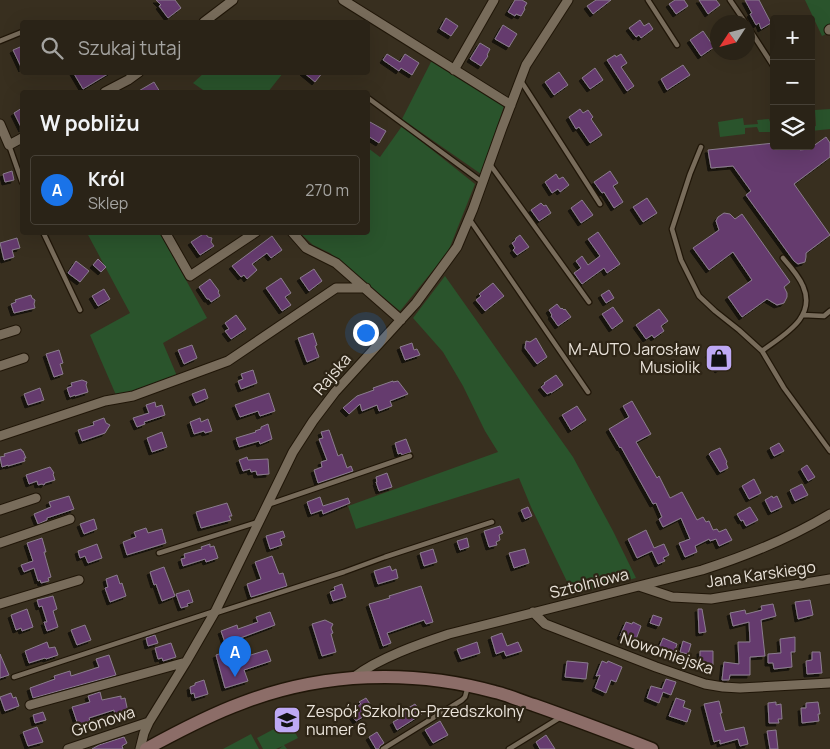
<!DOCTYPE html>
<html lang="pl">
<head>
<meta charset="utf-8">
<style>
	body { margin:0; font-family:Manrope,sans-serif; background:#322b20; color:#f1f3f6 }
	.controls { position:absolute; right:15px; top:15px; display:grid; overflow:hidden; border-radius:5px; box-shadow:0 5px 20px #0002 }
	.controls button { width:45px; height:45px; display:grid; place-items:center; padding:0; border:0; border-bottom:1px solid #464036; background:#2a2317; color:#f1f3f6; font:25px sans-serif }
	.compass { position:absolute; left:710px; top:15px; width:45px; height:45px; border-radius:50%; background:#2a2317; box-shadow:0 5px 20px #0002; rotate:234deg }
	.you { position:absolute; left:365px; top:332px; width:18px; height:18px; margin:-12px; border:4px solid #fff; border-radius:50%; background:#1a73e8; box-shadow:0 0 0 8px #1a73e833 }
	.badge { display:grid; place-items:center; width:32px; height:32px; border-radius:50%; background:#1a73e8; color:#fff; font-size:16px; font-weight:700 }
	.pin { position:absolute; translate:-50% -41px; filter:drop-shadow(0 1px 2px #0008) }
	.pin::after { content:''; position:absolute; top:26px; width:18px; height:15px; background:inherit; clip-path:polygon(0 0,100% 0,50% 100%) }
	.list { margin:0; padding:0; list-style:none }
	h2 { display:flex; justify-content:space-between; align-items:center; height:65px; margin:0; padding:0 20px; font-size:21px }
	h2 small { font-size:16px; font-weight:400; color:#a5a4a1 }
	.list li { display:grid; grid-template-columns:32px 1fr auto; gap:15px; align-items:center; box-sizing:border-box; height:70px; margin:0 10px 10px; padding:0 10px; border:1px solid #464036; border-radius:5px }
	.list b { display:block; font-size:19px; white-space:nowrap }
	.list p { margin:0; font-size:16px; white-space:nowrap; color:#a5a4a1 }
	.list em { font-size:16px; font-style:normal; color:#a5a4a1 }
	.icon { flex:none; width:28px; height:28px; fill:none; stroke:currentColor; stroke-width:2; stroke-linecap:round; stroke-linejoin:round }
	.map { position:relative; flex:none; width:830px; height:749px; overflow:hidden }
	.search { position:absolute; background:#2a2317; box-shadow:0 5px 20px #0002; left:20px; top:20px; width:350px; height:55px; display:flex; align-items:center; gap:12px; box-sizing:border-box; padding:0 18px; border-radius:5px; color:#a5a4a1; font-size:19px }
	.panel { position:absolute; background:#2a2317; box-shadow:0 5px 20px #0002; left:20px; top:90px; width:350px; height:145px; border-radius:5px }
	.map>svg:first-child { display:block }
	.green { fill:#2a542c }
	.building { fill:#653a6e; stroke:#8b7d8e; filter:url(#shadow) }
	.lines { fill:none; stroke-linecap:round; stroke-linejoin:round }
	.lane-casing { stroke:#201608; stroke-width:7 }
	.street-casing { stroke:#201608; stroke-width:11 }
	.secondary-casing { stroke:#201608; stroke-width:15 }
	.lane { stroke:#786c5b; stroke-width:4.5 }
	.street { stroke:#786c5b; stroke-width:9 }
	.secondary { stroke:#8c6d68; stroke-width:12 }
	.labels { text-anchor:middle; stroke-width:4.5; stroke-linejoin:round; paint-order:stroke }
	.poi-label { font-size:16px; fill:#eae3da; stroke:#2e2516; text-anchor:end }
	.street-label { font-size:16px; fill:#eae3da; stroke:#2e2516 }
</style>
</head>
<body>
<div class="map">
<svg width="830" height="749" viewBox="0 0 830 749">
	<defs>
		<filter id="shadow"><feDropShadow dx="-3" dy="3" stdDeviation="0" flood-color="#0009"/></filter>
	</defs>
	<rect width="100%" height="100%" fill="#382f1f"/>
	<!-- green -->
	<path class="green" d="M 805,0 L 830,0 L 830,25 L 828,33 L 822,36 Z
		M 433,58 L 505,103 L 481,174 L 402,119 Z
		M 204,73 L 204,72 L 283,73 L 268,92 L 206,92 L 193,83 Z
		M 830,109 L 830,129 L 811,131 L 811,127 L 816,126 L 815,110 Z
		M 743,118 L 744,125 L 758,124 L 757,120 L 769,119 L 770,122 L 774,122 L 774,125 L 770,126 L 770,132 L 759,132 L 757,127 L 745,128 L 745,134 L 720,137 L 718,122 Z
		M 402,126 L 475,184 L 448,252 L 400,311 L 330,253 L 313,245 L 300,233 L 368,232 L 368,148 L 380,157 Z
		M 87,233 L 160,233 L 207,318 L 163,343 L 177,376 L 128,394 L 116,395 L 90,335 L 130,313 Z
		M 445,276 L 573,457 L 613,531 L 636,578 L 573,594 L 531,507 L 519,478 L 356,529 L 348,506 L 498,452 L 485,431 L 463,386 L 443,352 L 413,318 Z
		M 289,721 L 298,738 L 284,745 L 287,749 L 279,749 L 283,746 L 276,749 L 263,749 L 257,738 Z
		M 251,734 L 259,749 L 223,749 Z"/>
	<!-- building -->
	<path class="building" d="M 156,0 L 175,0 L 181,8 L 168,18 L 159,6 L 161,5 Z
		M 515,0 L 522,0 L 527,3 L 524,8 L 525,9 L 521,16 L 516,14 L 515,16 L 508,12 Z
		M 596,0 L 611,0 L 593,14 L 587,6 Z
		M 675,0 L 684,0 L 688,6 L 676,14 L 669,4 Z
		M 699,0 L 716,0 L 720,5 L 708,14 Z
		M 745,0 L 759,0 L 771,23 L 761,29 L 759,23 L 756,25 L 750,14 L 752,13 Z
		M 446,18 L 458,26 L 451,36 L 440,29 Z
		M 640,20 L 644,26 L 649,23 L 653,29 L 641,38 L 639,35 L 636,37 L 629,28 Z
		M 503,25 L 517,34 L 509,47 L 495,39 Z
		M 703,31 L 714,47 L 701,56 L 690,40 Z
		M 480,43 L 490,49 L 487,55 L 488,56 L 481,66 L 470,59 Z
		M 20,47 L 22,52 L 22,69 L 13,50 Z
		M 387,54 L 400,62 L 405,54 L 419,63 L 412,75 L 401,68 L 399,71 L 383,60 Z
		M 621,54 L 627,63 L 621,67 L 634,86 L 627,91 L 607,60 L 615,55 L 616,57 Z
		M 683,65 L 690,75 L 667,90 L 661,79 Z
		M 595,68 L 603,80 L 590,89 L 582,78 Z
		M 73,72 L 111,72 L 83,89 Z
		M 303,72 L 323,72 L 315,82 Z
		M 559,72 L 568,85 L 554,95 L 545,82 Z
		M 154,82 L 160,92 L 137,92 Z
		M 22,108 L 22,129 L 14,113 Z
		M 580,109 L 583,113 L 588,110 L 593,117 L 591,119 L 602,135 L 590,143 L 579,127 L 576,129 L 569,117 Z
		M 370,122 L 386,131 L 379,143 L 368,136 L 368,126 Z
		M 826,137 L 830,143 L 830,157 L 794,184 L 830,235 L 806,253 L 806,257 L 805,262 L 798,264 L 794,261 L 746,195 L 751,191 L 733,166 L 711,168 L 708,150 L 774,143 L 774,146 L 800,146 L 800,150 L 809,149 Z
		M 12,171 L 14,180 L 5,182 L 3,174 Z
		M 610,171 L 618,183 L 613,186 L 623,202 L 614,208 L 604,192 L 602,193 L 594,182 Z
		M 556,174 L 559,179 L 563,177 L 569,185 L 560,192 L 558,189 L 552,193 L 545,182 Z
		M 647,198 L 657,213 L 643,222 L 633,207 Z
		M 582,200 L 593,215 L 581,223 L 571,208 Z
		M 541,203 L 544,206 L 546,205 L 551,213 L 539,221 L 531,210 Z
		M 724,213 L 730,214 L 735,219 L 742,214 L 790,282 L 784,287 L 787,293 L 787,297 L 784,303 L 777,305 L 767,299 L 742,317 L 728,297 L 752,280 L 733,252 L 709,270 L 693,248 L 719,230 L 716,221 L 718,217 Z
		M 598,232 L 620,264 L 607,273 L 604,268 L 582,284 L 574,273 L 581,268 L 576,261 L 582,256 L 588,265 L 600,256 L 588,239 Z
		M 205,233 L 208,237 L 212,238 L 211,242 L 214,246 L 200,255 L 191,242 Z
		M 520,235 L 529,247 L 517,255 L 513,250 L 515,248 L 512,243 L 515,241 L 516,238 Z
		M 272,236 L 282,250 L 271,258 L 267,253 L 252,264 L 257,270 L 247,279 L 244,275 L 241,277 L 232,266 Z
		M 17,238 L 20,248 L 12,250 L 14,257 L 4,260 L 0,243 Z
		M 98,259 L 106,267 L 101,272 L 93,265 Z
		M 76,261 L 89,271 L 80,282 L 68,273 Z
		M 314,269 L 322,281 L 309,291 L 300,278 Z
		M 281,278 L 291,293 L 285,297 L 291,305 L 282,311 L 266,288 Z
		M 210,279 L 219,291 L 218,292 L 220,296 L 211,302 L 209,299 L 207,299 L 199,287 Z
		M 493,283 L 504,296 L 485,311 L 476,300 L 481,296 L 479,294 Z
		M 104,289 L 110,299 L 98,306 L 92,296 Z
		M 609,290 L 614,298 L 606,303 L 601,295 Z
		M 31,295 L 32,298 L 35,300 L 34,304 L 35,308 L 14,313 L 11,304 L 16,302 L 15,300 Z
		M 557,304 L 561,309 L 562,308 L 564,310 L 565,309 L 571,317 L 558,326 L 551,316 L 552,315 L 549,310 Z
		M 613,307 L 623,321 L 612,329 L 602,314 Z
		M 659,309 L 668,321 L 661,326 L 664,331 L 654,338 L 652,335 L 646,339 L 636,325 Z
		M 236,315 L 246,329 L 231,339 L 225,331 L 229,329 L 225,323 Z
		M 313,333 L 317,345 L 315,346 L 319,357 L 307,362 L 298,338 Z
		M 536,338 L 547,357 L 537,364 L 525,348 L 526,341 L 530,342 Z
		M 412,343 L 414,350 L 417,349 L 420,355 L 405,360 L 400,347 Z
		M 192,345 L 197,358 L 184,364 L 178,350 Z
		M 720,346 L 730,362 L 718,370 L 708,354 Z
		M 59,350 L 63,363 L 60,364 L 63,374 L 54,377 L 46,354 Z
		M 253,370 L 257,383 L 241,389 L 238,381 L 243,379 L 241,374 Z
		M 556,375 L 563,385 L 551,393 L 551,392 L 547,394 L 541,387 L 545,384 L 544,383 Z
		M 82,380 L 87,382 L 86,385 L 88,392 L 75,396 L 75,395 L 70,397 L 67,388 L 72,386 L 71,383 Z
		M 393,381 L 393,382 L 398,381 L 408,394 L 390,401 L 392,406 L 379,411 L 377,405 L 362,411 L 360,404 L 349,414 L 343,408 L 357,396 L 374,390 L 373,388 Z
		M 40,388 L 44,400 L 28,405 L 24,394 Z
		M 205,389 L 208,398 L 196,403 L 192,394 Z
		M 269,393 L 275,411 L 260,416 L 258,411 L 240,417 L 235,405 Z
		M 632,401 L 651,434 L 636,442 L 657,478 L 659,476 L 670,498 L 682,492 L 697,520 L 703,517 L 706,522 L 709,521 L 713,530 L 717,529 L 719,532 L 726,529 L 732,540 L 719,546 L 716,539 L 710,541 L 709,539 L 695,546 L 697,552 L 685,557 L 679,543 L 690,539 L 681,518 L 663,527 L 659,519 L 662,517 L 656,503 L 653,504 L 621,447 L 620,448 L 609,429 L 629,417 L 623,406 Z
		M 155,402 L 156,407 L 162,405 L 165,415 L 144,422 L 145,424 L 137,427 L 133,418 L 149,413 L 146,405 Z
		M 577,406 L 586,420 L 571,430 L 562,415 Z
		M 104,418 L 106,423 L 110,425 L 105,433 L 82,441 L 78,430 L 94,425 L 93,422 Z
		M 200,418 L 201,422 L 208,419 L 212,431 L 205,433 L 204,431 L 194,434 L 190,422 Z
		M 268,424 L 272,439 L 260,444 L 259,441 L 239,447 L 236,438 L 256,432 L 255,431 L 261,429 L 261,427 Z
		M 329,430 L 338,456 L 342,454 L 347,468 L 351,466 L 353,471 L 318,483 L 314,470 L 322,467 L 321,462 L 327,460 L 319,439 L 323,438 L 321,432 Z
		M 162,432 L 167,447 L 152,452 L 147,438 Z
		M 406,439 L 411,452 L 402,455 L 401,453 L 398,454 L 395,443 Z
		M 779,443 L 784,451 L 774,456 L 770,448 Z
		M 720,448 L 727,462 L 726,463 L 728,468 L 720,472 L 709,454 L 711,452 Z
		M 21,449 L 22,451 L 23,451 L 26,458 L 24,458 L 25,461 L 8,466 L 8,465 L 2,467 L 0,457 L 5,456 L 4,454 Z
		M 247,457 L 248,460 L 268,459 L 269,474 L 257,475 L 256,471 L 251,472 L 250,469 L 243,471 L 239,460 Z
		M 807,465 L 815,477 L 808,481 L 801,469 Z
		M 50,467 L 54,473 L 53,474 L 55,480 L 45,483 L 44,485 L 42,484 L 38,485 L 37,481 L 29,484 L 26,475 Z
		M 387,473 L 392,487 L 379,491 L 376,482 L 377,482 L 376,477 Z
		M 754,479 L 761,493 L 749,499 L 742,486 Z
		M 802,484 L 808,495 L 795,501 L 790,490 Z
		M 69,496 L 74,509 L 47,518 L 47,520 L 38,524 L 34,514 L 51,507 L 49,502 Z
		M 772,496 L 773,498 L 777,496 L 782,507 L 771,512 L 765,500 Z
		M 320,497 L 323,506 L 348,498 L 350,503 L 323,514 L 322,510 L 311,514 L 307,502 Z
		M 227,503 L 232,516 L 229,516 L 231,520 L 201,528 L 196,512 Z
		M 528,507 L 532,516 L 525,519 L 521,510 Z
		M 750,507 L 758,520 L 746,526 L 743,520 L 741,521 L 737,514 Z
		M 94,519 L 97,529 L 84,534 L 80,524 Z
		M 500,526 L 503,533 L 499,535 L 500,540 L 496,542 L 497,545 L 489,547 L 484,531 Z
		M 146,528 L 148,533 L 162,529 L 166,543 L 127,555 L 123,542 L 136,537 L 134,532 Z
		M 646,530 L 654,548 L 664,544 L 669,555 L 663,558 L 665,561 L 658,564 L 652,551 L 637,558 L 628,539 Z
		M 283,531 L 285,537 L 280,539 L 282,545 L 270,549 L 266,536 Z
		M 42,538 L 46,552 L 44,552 L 51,577 L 48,578 L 49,581 L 41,583 L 40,580 L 38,581 L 34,568 L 24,572 L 21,565 L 33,561 L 27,543 Z
		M 467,538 L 469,547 L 460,550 L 457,541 Z
		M 97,544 L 102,558 L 88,563 L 85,556 L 80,558 L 78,551 Z
		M 210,544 L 210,547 L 214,546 L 218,558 L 206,562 L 205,559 L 183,566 L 181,559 L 185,558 L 184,554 L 202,549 L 201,547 Z
		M 433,549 L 437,562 L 424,566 L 420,553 Z
		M 525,549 L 529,563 L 514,568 L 509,553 Z
		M 272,556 L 279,574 L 283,573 L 287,586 L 251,597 L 247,584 L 261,579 L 255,562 Z
		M 390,566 L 392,571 L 396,569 L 398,578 L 378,584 L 374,571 Z
		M 164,567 L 175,596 L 162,601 L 156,584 L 154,585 L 150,572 Z
		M 117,575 L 120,584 L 122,583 L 126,596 L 110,602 L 105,588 L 108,587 L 106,579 Z
		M 342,584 L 346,597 L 333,601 L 330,592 L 335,590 L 334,587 Z
		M 421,586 L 433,622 L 426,624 L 424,620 L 387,633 L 391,643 L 383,646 L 369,604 L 390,598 L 389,596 Z
		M 189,590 L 193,602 L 187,604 L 188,606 L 181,608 L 176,594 Z
		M 53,596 L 57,609 L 53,611 L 58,627 L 47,631 L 44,622 L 47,622 L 42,606 L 39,607 L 37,600 Z
		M 810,600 L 813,615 L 798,619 L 795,602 Z
		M 773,604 L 776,616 L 761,620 L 765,656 L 750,657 L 750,675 L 730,675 L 729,680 L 722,680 L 724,662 L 739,664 L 738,642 L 750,642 L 749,622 L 733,626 L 730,613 L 745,610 L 746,614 L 762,610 L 761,606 Z
		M 27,609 L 33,627 L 22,631 L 21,628 L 16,630 L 11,615 Z
		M 698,609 L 702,609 L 706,632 L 699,633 Z
		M 270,612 L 275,625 L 235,640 L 241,658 L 267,650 L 271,661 L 244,670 L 248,681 L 225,688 L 216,655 L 228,651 L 221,631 L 237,625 L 238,629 L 258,622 L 256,617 Z
		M 653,615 L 662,618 L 659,626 L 650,623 Z
		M 325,620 L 333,624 L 331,628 L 333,633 L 331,634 L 336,652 L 322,656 L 312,624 Z
		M 626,622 L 632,624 L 633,622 L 641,626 L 635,642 L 620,636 Z
		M 85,625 L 91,640 L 77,645 L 71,630 Z
		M 502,633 L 507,646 L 518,642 L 522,651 L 506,656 L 504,651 L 496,654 L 491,637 Z
		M 155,635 L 158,643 L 148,646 L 146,638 Z
		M 795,637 L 795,652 L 791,652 L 792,667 L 774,669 L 773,663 L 768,663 L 768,654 L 781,653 L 780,639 Z
		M 663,638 L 677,644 L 674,653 L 671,652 L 670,655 L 658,650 Z
		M 683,641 L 691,644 L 688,654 L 680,652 Z
		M 47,642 L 49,648 L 55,647 L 58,655 L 46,659 L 45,658 L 29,663 L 25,651 Z
		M 477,642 L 480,653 L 461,659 L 457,649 Z
		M 171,643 L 176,657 L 163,661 L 162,658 L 158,659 L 155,648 Z
		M 700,651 L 713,651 L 713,665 L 700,665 Z
		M 812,652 L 820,652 L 822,673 L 807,674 L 806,661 L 812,660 Z
		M 0,654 L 9,675 L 0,678 Z
		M 109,655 L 116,675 L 33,698 L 30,688 L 55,679 L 54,676 L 70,671 L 71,676 L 99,667 L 96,659 Z
		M 567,661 L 588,663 L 586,679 L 565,677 Z
		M 602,661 L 607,663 L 608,661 L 622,667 L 616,682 L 611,680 L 606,693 L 595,688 L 600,675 L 596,676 Z
		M 666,679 L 676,682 L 671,695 L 663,692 L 659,703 L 647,698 L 651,686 L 662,689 Z
		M 204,680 L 208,694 L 195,698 L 194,693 L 191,694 L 190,687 L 195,685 L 195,683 Z
		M 100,692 L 102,700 L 121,696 L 121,699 L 125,698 L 128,712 L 115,715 L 114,710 L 89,718 L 90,721 L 78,725 L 72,707 L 90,702 L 88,696 Z
		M 11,693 L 13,698 L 16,697 L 19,706 L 5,711 L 0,697 Z
		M 366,698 L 374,710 L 356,721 L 349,711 L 361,704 L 359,702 Z
		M 676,698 L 685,701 L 683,707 L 691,710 L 687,722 L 669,716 Z
		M 719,701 L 722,713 L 720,713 L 725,731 L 744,727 L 748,744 L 740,746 L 738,739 L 720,744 L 720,740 L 714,742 L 704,704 Z
		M 776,702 L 776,705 L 781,704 L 782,719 L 778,719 L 779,723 L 769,723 L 768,703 Z
		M 818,702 L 820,714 L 818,714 L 819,721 L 802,723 L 801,708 L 806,708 L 806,703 Z
		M 415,704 L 422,714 L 397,730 L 393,722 L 402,717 L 405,714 L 403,711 Z
		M 43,712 L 46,720 L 35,723 L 33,715 Z
		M 440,721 L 448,735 L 433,743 L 425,730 Z
		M 37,727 L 43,742 L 28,746 L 23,732 Z
		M 776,730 L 778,749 L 770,749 L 767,731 Z
		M 377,732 L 384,743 L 380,746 L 379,749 L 376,749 L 369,737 Z
		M 546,735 L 555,749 L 540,749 L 536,742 Z
		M 124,737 L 127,743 L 122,746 L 123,749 L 92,749 L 99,745 Z"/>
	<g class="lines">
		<!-- lane casing -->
		<g class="lane-casing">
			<path id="lane" d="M 648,0 L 677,45
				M 730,0 L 745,22
				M 748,27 L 774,67
				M 0,41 L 22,32
				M 521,81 L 600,204
				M 368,98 L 482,182
				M 9,145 L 22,182
				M 701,147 L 690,174 L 672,229 L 681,260 L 699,296 L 715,311 L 739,330 L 762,351 L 784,388 L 830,451
				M 489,163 L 589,302
				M 470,220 L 588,392
				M 43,232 L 80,310
				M 803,315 L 824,316 L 830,311
				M 762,351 C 783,335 817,318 803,286 C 799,276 790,266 783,258
				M 270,504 L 410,456
				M 159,553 L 258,522
				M 216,613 L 344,572 L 385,557 L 492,522
				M 14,677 L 215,611
				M 383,749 L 462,700 L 465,697 L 468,686
				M 509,749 L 561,717"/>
		</g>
		<!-- street casing -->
		<g class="street-casing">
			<path id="street" d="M 343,0 L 511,105
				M 204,22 L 233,0
				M 829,30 L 830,29
				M 454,70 L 494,0
				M 105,92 L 128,80 L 139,72
				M 0,124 L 9,145 L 22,138
				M 165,232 L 190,276 L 256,232
				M 292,232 L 306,248 L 336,263 L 401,320
				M 0,335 L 16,330
				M 0,366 L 24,358
				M 0,436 L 105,401 L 133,396 L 228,361 L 336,288 L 366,288
				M 0,510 L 36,498
				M 0,543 L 70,519
				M 639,586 L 672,597 L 711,599 L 830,579
				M 0,604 L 79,580
				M 533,612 L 545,624 L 656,667 L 705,684 L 723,687 L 740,688 L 830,683
				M 354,677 C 379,658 419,644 449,634 L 702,570 C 746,556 790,538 830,514
				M 30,705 L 186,662
				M 68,749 L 149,722
				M 140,749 L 144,733 L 149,722 L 186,662 L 216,610 L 293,452 L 313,421 L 335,392 L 416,303 L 457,247 L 473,209 L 502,128 L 526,65 L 568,0"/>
		</g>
		<!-- secondary casing -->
		<g class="secondary-casing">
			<path id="secondary" d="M 146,749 C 177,732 209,715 242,703 C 322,672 413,669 495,692 C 508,695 521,701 534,705 C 574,719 613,734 652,749"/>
		</g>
		<!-- lane -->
		<use href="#lane" class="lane"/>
		<!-- street -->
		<use href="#street" class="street"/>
		<!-- secondary -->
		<use href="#secondary" class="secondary"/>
	</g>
	<!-- icons -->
	<defs>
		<g id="shop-square" transform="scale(1.4375)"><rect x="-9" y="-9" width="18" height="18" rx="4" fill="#bea9f5" stroke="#2e2516"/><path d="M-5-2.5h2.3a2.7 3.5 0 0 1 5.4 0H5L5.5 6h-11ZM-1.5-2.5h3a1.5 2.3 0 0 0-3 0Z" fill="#111"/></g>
		<g id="school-square" transform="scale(1.4375)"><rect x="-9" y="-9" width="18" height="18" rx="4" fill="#bea9f5" stroke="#2e2516"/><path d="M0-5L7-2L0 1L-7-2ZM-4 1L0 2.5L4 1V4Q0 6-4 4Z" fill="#111"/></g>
	</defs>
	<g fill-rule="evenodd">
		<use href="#shop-square" x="719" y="358"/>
		<use href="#school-square" x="287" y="720"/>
	</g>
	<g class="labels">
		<!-- poi labels -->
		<g class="poi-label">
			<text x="700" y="355">M-AUTO Jarosław<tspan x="700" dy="18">Musiolik</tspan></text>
			<text x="306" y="717" text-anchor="start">Zespół Szkolno-Przedszkolny<tspan x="306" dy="18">numer 6</tspan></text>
		</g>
		<!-- street labels -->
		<g class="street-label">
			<text transform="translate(332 374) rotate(-50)" y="6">Rajska</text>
			<text transform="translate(761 574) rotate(-8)" y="6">Jana Karskiego</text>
			<text transform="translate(589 583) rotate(-14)" y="6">Sztolniowa</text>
			<text transform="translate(667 653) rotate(19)" y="6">Nowomiejska</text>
			<text transform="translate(103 721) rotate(-18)" y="6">Gronowa</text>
		</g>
	</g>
</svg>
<div class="controls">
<button>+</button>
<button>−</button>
<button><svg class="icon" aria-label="layers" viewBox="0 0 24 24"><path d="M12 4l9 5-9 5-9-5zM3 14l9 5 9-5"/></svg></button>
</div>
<svg class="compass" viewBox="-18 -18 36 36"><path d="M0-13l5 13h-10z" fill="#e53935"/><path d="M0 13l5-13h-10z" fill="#a5a4a1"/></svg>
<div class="you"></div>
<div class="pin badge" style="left:235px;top:677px">A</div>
<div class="search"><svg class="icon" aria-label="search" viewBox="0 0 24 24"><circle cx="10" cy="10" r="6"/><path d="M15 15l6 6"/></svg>Szukaj tutaj</div>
<section class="panel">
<h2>W pobliżu<small></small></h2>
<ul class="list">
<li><span class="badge">A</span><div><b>Król</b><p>Sklep</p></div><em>270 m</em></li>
</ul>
</section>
</div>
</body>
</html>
